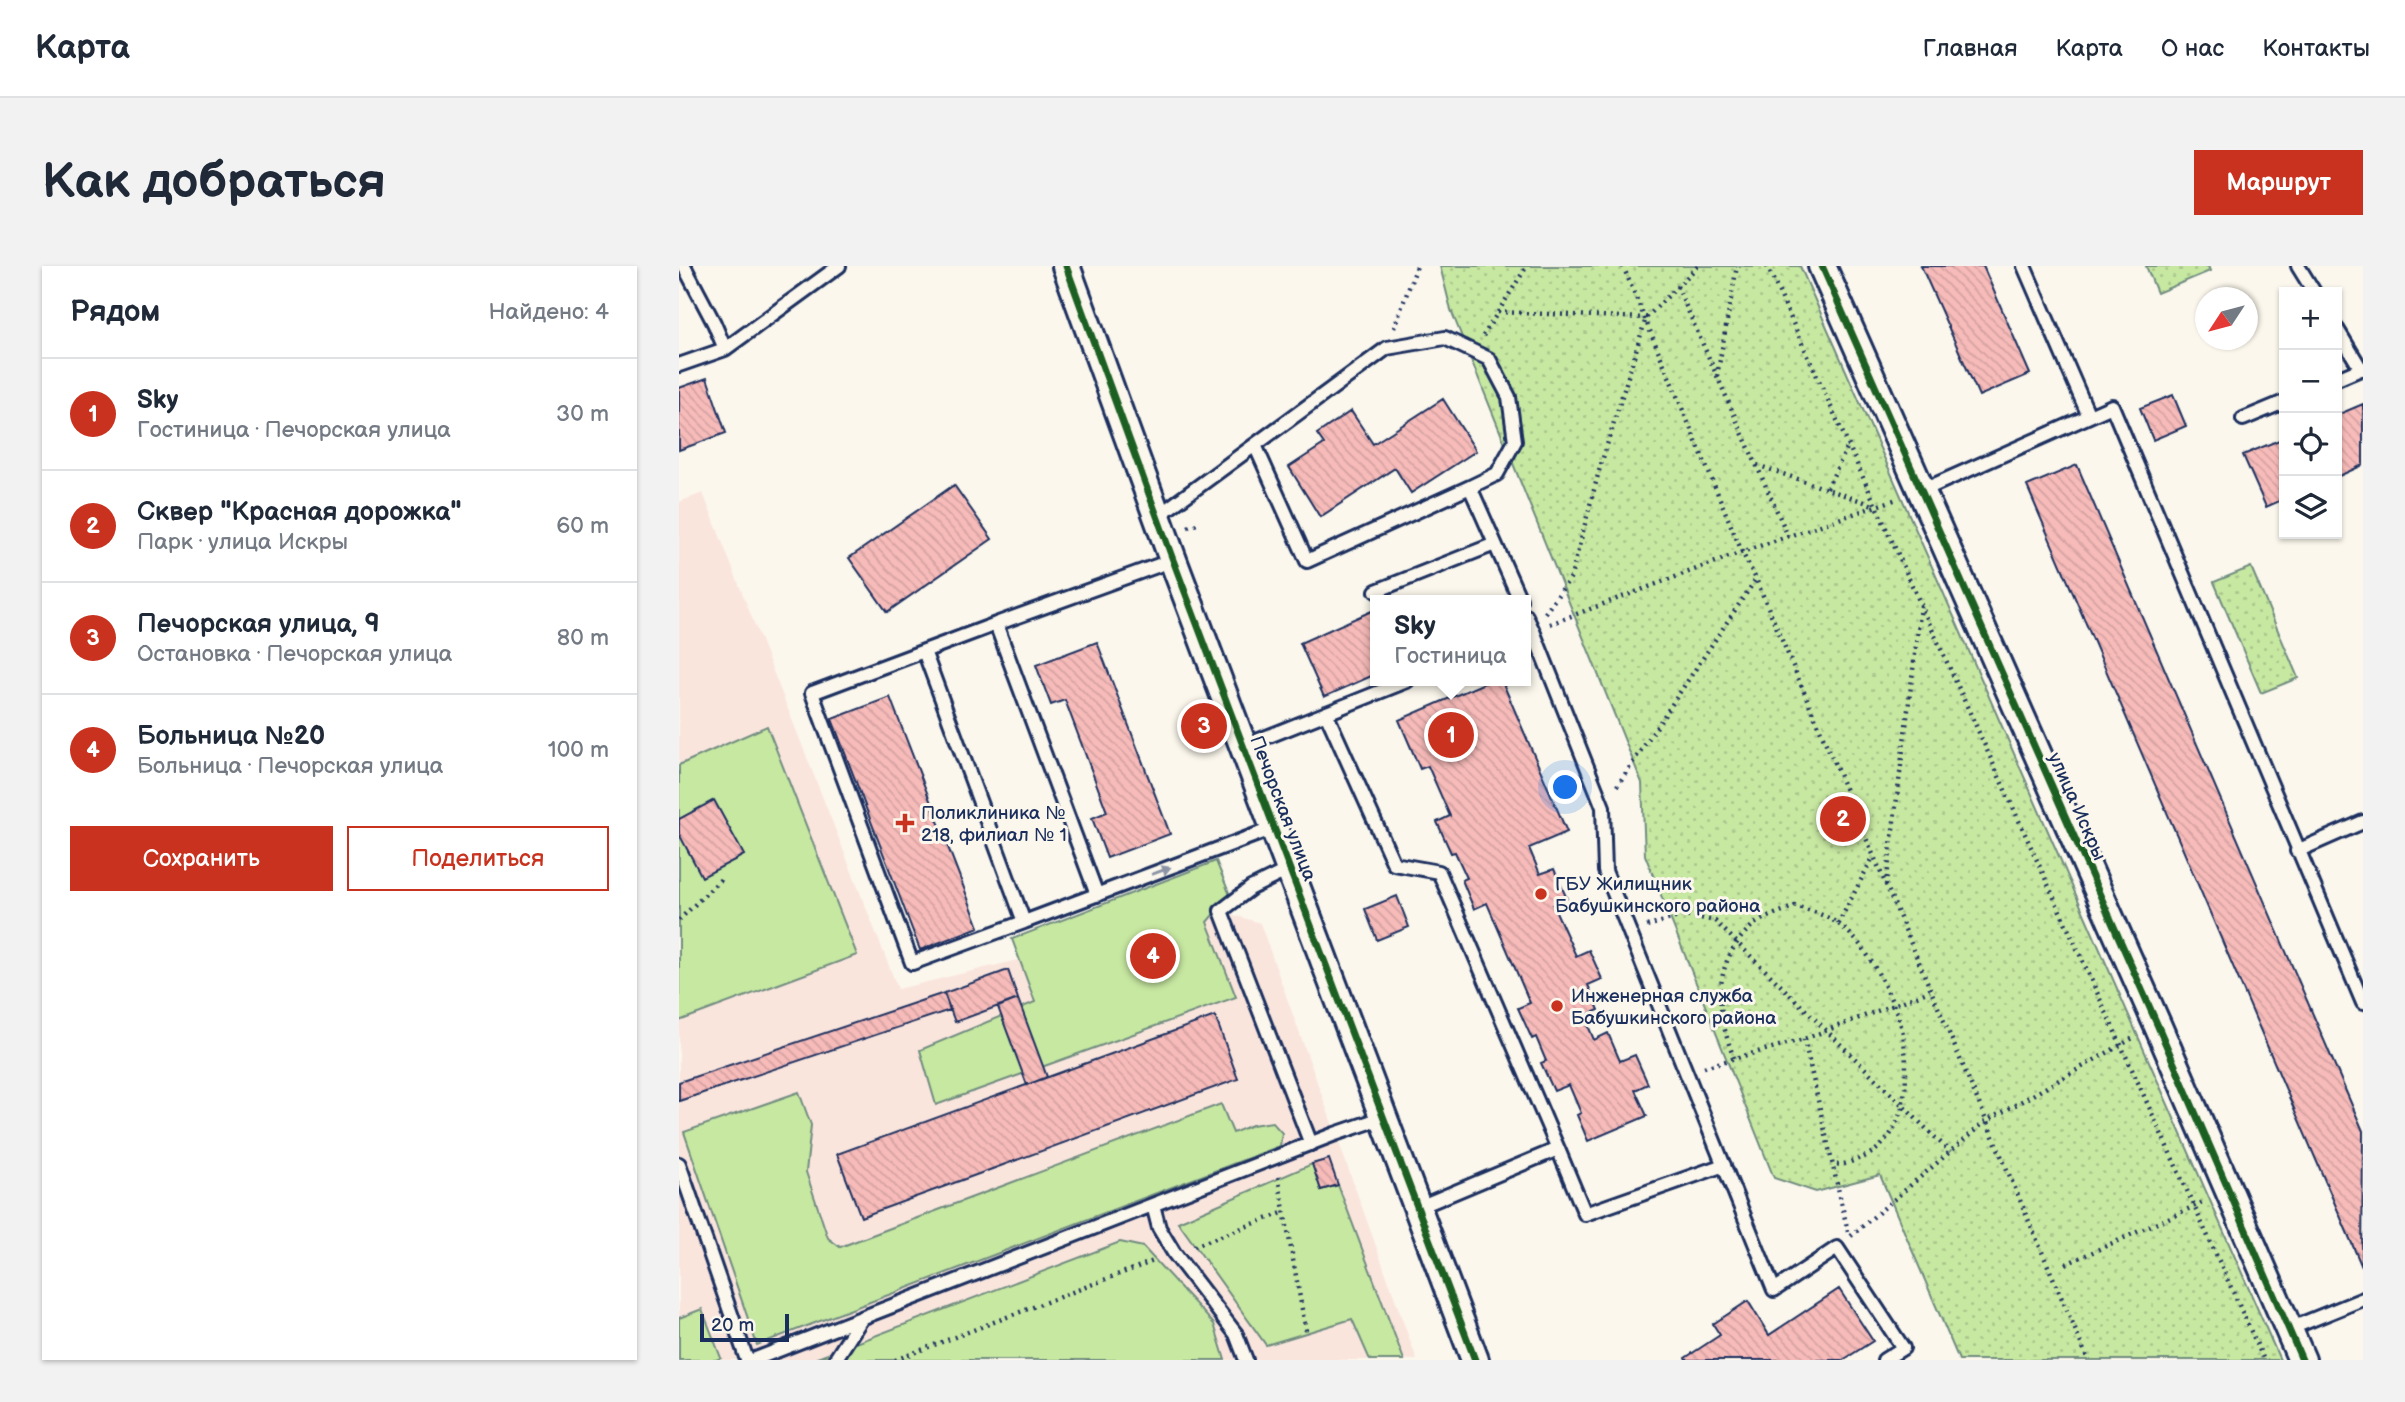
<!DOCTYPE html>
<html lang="ru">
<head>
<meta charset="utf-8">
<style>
	body { margin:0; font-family:"Balsamiq Sans",sans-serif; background:#f2f2f3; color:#1f2937 }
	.controls { position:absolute; right:21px; top:21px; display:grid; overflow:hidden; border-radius:0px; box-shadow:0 2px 5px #0004 }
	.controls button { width:63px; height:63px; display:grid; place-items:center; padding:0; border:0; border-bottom:2px solid #e0e1e3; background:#fff; color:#1f2937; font:35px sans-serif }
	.compass { position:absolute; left:1516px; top:21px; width:63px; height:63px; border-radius:50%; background:#fff; box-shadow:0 2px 5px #0004; rotate:234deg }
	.scale { position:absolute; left:21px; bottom:18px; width:89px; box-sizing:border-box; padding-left:7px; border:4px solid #1b2f5e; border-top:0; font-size:19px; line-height:24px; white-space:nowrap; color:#1b2f5e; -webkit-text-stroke:5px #fbf7ec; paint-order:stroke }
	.you { position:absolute; left:887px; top:522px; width:24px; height:24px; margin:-18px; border:5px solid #fff; border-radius:50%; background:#1a73e8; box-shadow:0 0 0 10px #1a73e833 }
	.badge { display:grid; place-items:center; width:46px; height:46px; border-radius:50%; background:#c8321e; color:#fff; font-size:23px; font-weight:700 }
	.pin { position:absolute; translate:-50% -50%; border:4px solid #fff; box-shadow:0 2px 7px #0006 }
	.popup { position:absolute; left:691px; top:329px; width:161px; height:91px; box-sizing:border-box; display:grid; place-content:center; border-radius:0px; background:#fff; filter:drop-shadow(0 2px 5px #0005); font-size:23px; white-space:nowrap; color:#747a83 }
	.popup b { font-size:26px; color:#1f2937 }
	.popup::after { content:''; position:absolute; left:50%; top:100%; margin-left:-14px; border:14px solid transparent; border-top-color:#fff }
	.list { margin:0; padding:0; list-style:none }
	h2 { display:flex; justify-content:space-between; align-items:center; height:91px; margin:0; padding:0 28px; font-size:30px }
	h2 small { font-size:23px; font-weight:400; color:#747a83 }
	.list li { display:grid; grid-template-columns:46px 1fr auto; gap:21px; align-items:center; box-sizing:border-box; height:112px; padding:0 28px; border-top:2px solid #e0e1e3 }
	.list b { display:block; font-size:26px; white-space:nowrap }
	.list p { margin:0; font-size:23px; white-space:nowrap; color:#747a83 }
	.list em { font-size:23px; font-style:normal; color:#747a83 }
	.actions { display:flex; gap:14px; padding:21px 28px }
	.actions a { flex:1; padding:16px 0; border:2px solid #c8321e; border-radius:0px; text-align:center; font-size:24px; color:#c8321e }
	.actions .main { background:#c8321e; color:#fff }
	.icon { flex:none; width:38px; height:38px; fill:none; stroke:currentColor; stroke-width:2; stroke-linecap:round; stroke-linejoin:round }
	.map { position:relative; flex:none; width:1684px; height:1094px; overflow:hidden; border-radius:0px }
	header { display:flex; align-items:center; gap:42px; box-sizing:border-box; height:98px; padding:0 35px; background:#fff; border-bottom:2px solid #e0e1e3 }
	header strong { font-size:33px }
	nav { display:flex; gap:38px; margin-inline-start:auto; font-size:24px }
	.intro { display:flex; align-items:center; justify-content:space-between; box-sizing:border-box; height:168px; padding:0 42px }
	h1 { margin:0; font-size:49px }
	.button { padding:18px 32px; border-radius:0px; background:#c8321e; color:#fff; font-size:24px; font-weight:700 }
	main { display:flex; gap:42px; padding:0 42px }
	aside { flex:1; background:#fff; border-radius:0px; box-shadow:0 2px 5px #0004 }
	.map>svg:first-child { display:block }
	.built { fill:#fae5dd }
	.grass { fill:#c7e8a1; stroke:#718c80; stroke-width:2 }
	.park { fill:url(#park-dots); stroke:#718c80; stroke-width:2 }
	.building { fill:url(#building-back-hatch); stroke:#1b2f5e; stroke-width:2 }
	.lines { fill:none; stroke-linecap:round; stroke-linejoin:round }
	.lane-casing { stroke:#1b2f5e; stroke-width:18 }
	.street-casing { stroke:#1b2f5e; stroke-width:32 }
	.path { stroke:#1b2f5e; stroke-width:4.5; stroke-dasharray:2 5; stroke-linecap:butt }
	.lane { stroke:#fbf7ec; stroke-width:12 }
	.street { stroke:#fbf7ec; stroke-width:26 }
	.cycleway-casing { stroke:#fbf7ec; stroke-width:11 }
	.cycleway { stroke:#1b5e20; stroke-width:7 }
	.oneway { fill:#8b93a5 }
	.poi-dot { fill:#c8321e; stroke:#fbf7ec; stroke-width:2.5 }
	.labels { text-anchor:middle; stroke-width:6; stroke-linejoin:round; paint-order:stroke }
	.street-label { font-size:19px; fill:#1b2f5e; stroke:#fbf7ec }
	.poi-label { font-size:19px; fill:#1b2f5e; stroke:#fbf7ec; text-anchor:start }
</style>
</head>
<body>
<header>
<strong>Карта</strong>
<nav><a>Главная</a><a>Карта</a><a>О нас</a><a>Контакты</a></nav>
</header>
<div class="intro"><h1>Как добраться</h1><a class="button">Маршрут</a></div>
<main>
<aside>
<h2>Рядом<small>Найдено: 4</small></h2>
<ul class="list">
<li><span class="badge">1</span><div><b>Sky</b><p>Гостиница · Печорская улица</p></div><em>30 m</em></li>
<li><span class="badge">2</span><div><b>Сквер &quot;Красная дорожка&quot;</b><p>Парк · улица Искры</p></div><em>60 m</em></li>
<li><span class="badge">3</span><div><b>Печорская улица, 9</b><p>Остановка · Печорская улица</p></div><em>80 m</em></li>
<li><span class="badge">4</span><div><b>Больница №20</b><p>Больница · Печорская улица</p></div><em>100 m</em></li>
</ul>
<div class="actions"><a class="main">Сохранить</a><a>Поделиться</a></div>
</aside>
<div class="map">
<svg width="1684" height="1094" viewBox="0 0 1684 1094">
	<defs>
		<pattern id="park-dots" width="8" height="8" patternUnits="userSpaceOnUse" patternTransform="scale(1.75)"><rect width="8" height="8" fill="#c7e8a1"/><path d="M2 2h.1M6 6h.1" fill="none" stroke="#aac78d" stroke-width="1.8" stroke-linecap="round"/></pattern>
		<pattern id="building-back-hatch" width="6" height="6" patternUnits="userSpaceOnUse" patternTransform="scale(1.75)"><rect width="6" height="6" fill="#f7bbb9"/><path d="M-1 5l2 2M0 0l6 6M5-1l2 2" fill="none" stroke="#d3a1a1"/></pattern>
	</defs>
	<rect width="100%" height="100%" fill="#fbf7ec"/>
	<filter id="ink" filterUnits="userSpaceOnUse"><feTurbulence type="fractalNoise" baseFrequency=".0143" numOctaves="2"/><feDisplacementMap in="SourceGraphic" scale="14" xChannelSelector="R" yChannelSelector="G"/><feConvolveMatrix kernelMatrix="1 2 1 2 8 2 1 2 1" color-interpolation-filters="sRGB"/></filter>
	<g filter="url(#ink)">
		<!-- built -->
		<path class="built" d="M 24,227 L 219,723 L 542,645 L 581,657 L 738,1094 L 0,1094 L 0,236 Z"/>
		<!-- grass -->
		<path class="grass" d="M 88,460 L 178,689 L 0,755 L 0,499 Z
			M 537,595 L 551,629 L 528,656 L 557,731 L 257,839 L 241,784 L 356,736 L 333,673 Z
			M 120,826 L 132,859 L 127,906 L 149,972 L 161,981 L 542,838 L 554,867 L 573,859 L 593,856 L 603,867 L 601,880 L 78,1079 L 5,866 Z
			M 633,898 L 642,924 L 659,919 L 725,1094 L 691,1094 L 673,1053 L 587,1079 L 499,956 Z
			M 441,976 L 464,981 L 535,1058 L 546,1094 L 133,1094 Z
			M 23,1043 L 42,1092 L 37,1094 L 0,1094 L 0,1052 Z"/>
		<!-- park -->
		<path class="park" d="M 761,0 L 1121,0 L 1601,1094 L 1280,1094 L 1201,909 L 1137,926 L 1095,912 L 966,589 L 963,517 L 772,44 Z
			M 1467,0 L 1529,0 L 1531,5 L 1478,27 Z
			M 1572,301 L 1619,412 L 1582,427 L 1535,316 Z"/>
		<!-- building -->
		<path class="building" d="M 1242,0 L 1304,0 L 1351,108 L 1300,130 Z
			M 28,112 L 47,167 L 0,184 L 0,122 Z
			M 1494,129 L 1507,160 L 1474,174 L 1461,142 Z
			M 764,133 L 797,185 L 732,227 L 716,202 L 641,251 L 610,201 L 645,178 L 638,168 L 672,145 L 694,178 Z
			M 1684,138 L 1684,199 L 1658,211 L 1658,149 Z
			M 1605,172 L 1605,233 L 1587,241 L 1564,189 Z
			M 1398,199 L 1684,865 L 1683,1001 L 1348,220 Z
			M 275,219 L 313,273 L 208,346 L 170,292 Z
			M 697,343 L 697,408 L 645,431 L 621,377 Z
			M 418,376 L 491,568 L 428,592 L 413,552 L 428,546 L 386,434 L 372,439 L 357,399 Z
			M 810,415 L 823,415 L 888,566 L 850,582 L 861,608 L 875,603 L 888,633 L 874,639 L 897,690 L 910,684 L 923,713 L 909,719 L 920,744 L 905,750 L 915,774 L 929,767 L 941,795 L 956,789 L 969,818 L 956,824 L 968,850 L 909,875 L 898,849 L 902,847 L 890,819 L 875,825 L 862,797 L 867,795 L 857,771 L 853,773 L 839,742 L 851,737 L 808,637 L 795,643 L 783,614 L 788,612 L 776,586 L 772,587 L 758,556 L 771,550 L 749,500 L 741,503 L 720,454 Z
			M 211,431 L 300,661 L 241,684 L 153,453 Z
			M 35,534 L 65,589 L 23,611 L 0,568 L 0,553 Z
			M 718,630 L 730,661 L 698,674 L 686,643 Z
			M 329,704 L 339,733 L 276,756 L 265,727 Z
			M 265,727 L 271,744 L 0,835 L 0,816 Z
			M 339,733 L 368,811 L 348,819 L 319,741 Z
			M 536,750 L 559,813 L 182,951 L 158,888 Z
			M 650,893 L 659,919 L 642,924 L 633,898 Z
			M 1160,1023 L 1194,1075 L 1164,1094 L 1007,1094 L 1006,1092 L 1041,1069 L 1034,1058 L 1069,1035 L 1090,1069 Z"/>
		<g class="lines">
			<!-- lane casing -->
			<g class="lane-casing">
				<path id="lane" d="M 5,0 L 35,57 L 46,83 L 160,0
					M 1345,0 L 1410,150
					M 1619,0 L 1635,26
					M 1658,63 L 1682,103
					M 0,99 L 46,83
					M 1658,113 L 1684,102
					M 1564,153 L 1605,136
					M 576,179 L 628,295 L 791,221 L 841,334
					M 1242,225 L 1433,140 L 1684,737
					M 479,250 L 708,82 L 766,72 L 810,93 L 830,131 L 836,175 L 818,208 L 791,221
					M 697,325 L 816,278
					M 847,350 L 854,365
					M 317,358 L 245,385 L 345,656 L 595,562
					M 847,367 L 854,365 L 924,541 L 926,605 L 1095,1024 L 1158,982 L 1224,1082 L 1205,1094
					M 245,385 L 133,427 L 233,697 L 345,656
					M 647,447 L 715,598 L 760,606 L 879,883
					M 565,480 L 728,415
					M 1618,585 L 1684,556
					M 611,603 L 572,622 L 542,645 L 632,878
					M 418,629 L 317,358 L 494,294
					M 0,898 L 68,1094
					M 474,939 L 480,962 L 495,987 L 557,1068 L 567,1094
					M 738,942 L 879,883 L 906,948 L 1045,899
					M 1610,1063 L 1684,1033
					M 74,1094 L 656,868 L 703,852
					M 156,1094 L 183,1052"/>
			</g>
			<!-- street casing -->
			<g class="street-casing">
				<path id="street" d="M 387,0 L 494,294 L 796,1094
					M 1143,0 L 1478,758 L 1623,1094"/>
			</g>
			<!-- path -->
			<path class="path" d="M 944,0 L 1063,286 L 1077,313 L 1409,1094
				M 1088,0 L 1585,1094
				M 998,20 L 1109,270
				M 819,46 L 967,52
				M 715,62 L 738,0
				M 804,70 L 848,0
				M 1038,110 L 1058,0
				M 1078,199 L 1197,240
				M 1148,222 L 1170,178
				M 509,261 L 521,257
				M 866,347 L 892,311 L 920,205 L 967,52 L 1019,0
				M 871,358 L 1063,286 L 1218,233
				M 938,520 L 1077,313
				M 1207,619 L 1242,340
				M 0,654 L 43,612
				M 1159,658 L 1194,591
				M 968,660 L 1006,649 L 1036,655 L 1271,886
				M 1125,773 L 1169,966
				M 1055,792 C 1037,746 1032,698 1072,661 C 1083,651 1103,646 1116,640 C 1142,648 1157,652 1176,673 C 1193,690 1220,745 1224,768 C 1231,812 1229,877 1179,893 C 1171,896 1162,901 1153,897
				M 1025,801 L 1125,773 L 1251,725
				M 599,911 L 627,1065
				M 1172,970 L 1306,856 L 1456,771
				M 515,980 L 606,946
				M 1387,998 L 1527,935
				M 216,1094 L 477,994"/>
			<!-- lane -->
			<use href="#lane" class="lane"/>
			<!-- street -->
			<use href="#street" class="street"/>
			<!-- cycleway casing -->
			<g class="cycleway-casing">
				<path id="cycleway" d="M 387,0 L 494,294 L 796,1094
					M 1143,0 L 1478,758 L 1623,1094"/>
			</g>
			<!-- cycleway -->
			<use href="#cycleway" class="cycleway"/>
		</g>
		<!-- one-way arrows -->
		<defs><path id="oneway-solid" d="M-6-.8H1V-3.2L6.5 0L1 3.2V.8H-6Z" transform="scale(1.75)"/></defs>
		<use class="oneway" href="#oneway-solid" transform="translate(482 605) rotate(-20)"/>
	</g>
	<!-- markers -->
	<g class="poi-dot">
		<path d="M222.5 546.5h7v7h7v7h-7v7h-7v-7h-7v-7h7z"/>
		<circle cx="862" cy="628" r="7"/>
		<circle cx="878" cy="740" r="7"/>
	</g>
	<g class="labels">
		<!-- street labels -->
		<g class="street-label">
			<text transform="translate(1399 540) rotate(66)" y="7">улица Искры</text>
			<text transform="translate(605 542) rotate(69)" y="7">Печорская улица</text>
		</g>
		<!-- poi labels -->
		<g class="poi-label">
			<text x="242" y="553">Поликлиника №<tspan x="242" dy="22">218, филиал № 1</tspan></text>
			<text x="876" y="624">ГБУ Жилищник<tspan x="876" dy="22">Бабушкинского района</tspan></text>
			<text x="892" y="736">Инженерная служба<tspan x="892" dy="22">Бабушкинского района</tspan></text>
		</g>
	</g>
</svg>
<div class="controls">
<button>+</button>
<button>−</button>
<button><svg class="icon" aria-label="locate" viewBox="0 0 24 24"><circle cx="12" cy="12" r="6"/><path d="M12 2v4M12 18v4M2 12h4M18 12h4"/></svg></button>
<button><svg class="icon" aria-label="layers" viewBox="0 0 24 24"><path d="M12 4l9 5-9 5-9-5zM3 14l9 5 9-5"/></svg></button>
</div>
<svg class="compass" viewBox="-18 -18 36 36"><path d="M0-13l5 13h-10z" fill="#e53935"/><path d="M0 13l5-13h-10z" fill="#747a83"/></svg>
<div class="scale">20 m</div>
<div class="you"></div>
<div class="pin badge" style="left:772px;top:469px">1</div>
<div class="popup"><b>Sky</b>Гостиница</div>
<div class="pin badge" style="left:1164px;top:553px">2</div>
<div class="pin badge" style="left:525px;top:460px">3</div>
<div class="pin badge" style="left:474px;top:690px">4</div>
</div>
</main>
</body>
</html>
